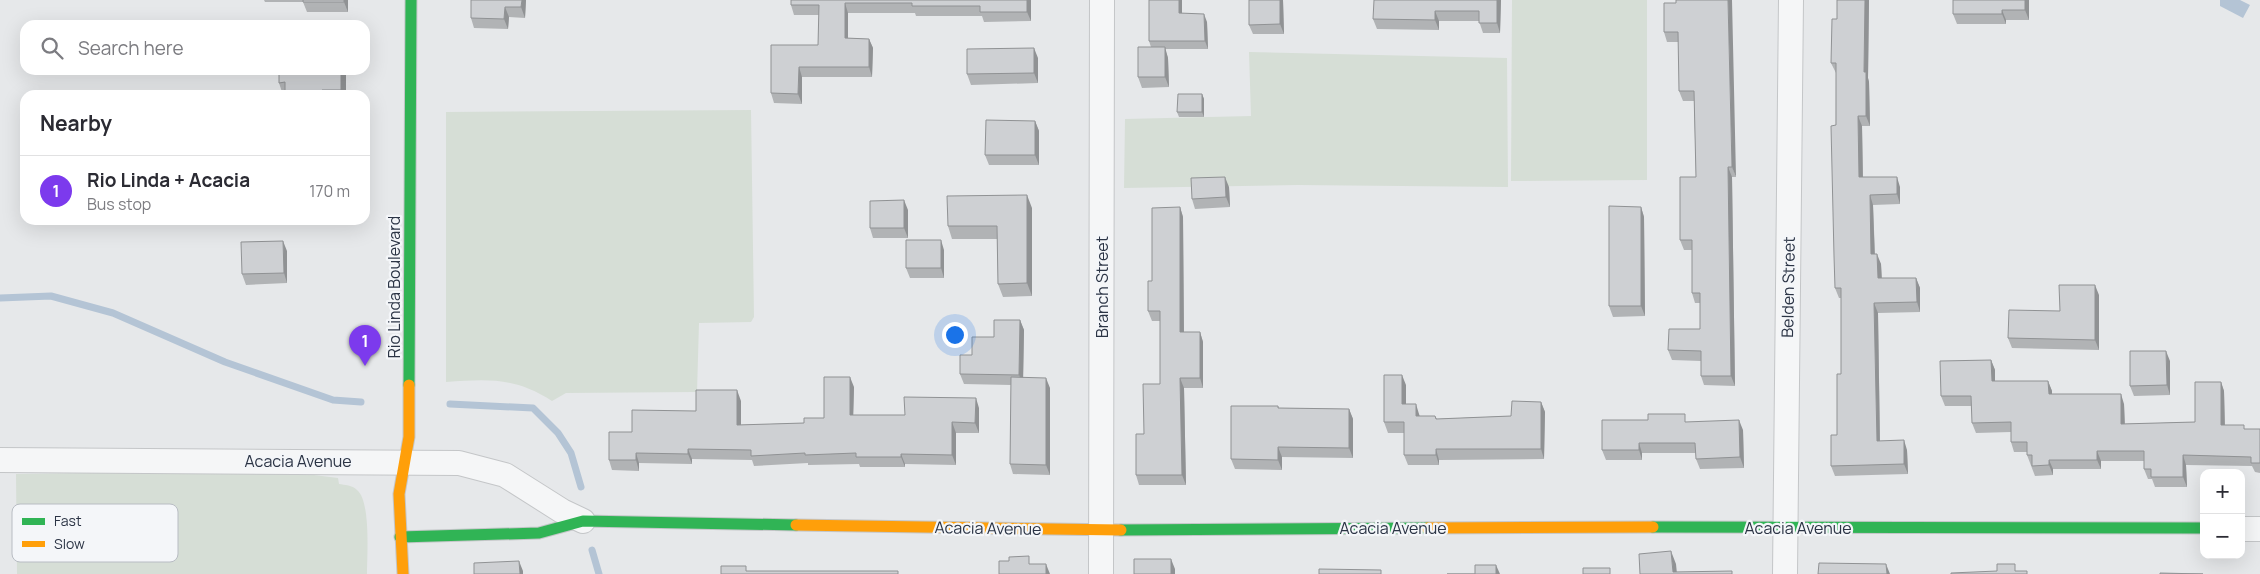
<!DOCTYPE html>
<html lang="en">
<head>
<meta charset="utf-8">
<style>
	body { margin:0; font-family:Manrope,sans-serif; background:#f2f2f3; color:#2b2b33 }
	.controls { position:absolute; right:15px; bottom:15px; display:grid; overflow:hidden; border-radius:10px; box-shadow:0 5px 20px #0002 }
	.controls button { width:45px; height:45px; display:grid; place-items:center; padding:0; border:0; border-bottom:1px solid #e1e1e2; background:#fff; color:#2b2b33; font:25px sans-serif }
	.you { position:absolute; left:954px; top:334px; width:18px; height:18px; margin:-12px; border:4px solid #fff; border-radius:50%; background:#1a73e8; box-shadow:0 0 0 8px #1a73e833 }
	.badge { display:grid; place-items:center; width:32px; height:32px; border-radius:50%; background:#7c3aed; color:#fff; font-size:16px; font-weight:700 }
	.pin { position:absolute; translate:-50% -41px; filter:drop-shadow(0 1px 2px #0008) }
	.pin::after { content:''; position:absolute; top:26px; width:18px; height:15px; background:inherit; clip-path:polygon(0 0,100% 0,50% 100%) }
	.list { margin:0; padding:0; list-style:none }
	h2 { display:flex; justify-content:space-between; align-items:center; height:65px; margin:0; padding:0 20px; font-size:21px }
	h2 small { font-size:16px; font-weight:400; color:#7c7c81 }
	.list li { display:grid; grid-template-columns:32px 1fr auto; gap:15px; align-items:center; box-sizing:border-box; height:70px; padding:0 20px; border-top:1px solid #e1e1e2 }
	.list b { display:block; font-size:19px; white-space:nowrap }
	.list p { margin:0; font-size:16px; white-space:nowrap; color:#7c7c81 }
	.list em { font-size:16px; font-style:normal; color:#7c7c81 }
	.icon { flex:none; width:28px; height:28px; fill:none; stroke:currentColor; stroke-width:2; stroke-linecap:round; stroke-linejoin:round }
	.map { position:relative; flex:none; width:2260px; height:574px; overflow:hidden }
	.search { position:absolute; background:#fff; box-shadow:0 5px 20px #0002; left:20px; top:20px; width:350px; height:55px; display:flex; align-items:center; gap:12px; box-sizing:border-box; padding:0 18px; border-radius:15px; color:#7c7c81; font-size:19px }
	.panel { position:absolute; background:#fff; box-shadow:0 5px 20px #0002; left:20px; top:90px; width:350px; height:135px; border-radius:15px }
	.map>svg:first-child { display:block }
	.green { fill:#d6ded6 }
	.water { fill:#b4c4d5 }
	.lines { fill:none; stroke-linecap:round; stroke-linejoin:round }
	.stream { stroke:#b4c4d5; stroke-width:7 }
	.street-casing { stroke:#c4c6c8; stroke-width:26 }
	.fast-casing { stroke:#c4c6c8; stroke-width:13 }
	.slow-casing { stroke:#c4c6c8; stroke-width:13 }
	.street { stroke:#f5f6f7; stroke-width:24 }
	.fast { stroke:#30b455; stroke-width:11 }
	.slow { stroke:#ff9f0a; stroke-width:11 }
	.wall { fill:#b1b3b5 }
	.shaded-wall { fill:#909294 }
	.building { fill:#ced0d3; stroke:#909294 }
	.labels { text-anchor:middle; stroke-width:4.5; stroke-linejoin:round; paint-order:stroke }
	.street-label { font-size:16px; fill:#2b3445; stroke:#f4f6f9 }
	.key { fill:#f4f6f9; stroke:#b8bcc3; stroke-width:1 }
	.key-label { font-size:14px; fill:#2b3445 }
</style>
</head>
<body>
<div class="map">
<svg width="2260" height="574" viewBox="0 0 2260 574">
	<rect width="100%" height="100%" fill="#e6e8ea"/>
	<!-- green -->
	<path class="green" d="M 1512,0 L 1647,0 L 1647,180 L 1511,181 Z
		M 1249,52 L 1507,58 L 1508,187 L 1297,185 L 1124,188 L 1125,119 L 1251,116 Z
		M 751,110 L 754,317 L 751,322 L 699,323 L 697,392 L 566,393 L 552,401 C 515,377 488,379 446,382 L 446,112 Z
		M 165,472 L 298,473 L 338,478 L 339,484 C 345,485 352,485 357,490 C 371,501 367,556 367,574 L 17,574 L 16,474 Z"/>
	<!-- water -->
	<path class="water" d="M 2220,0 L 2240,0 L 2250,5 L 2243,18 L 2220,6 Z"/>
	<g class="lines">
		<!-- stream -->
		<path class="stream" d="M 0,298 L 51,296 L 113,313 L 225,362 L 333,400 L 361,402
			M 450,404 L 533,408 L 558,433 L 571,453 L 581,487
			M 592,550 L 599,574"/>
		<!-- street casing -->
		<g class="street-casing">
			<path id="street" d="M 0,460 L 459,463 L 505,475 L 562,511 L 583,521
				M 2241,529 L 2260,529
				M 1101,574 L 1102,0
				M 1785,574 L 1791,0"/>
		</g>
		<!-- fast casing -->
		<g class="fast-casing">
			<path id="fast" d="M 409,385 L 411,0
				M 1653,527 L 2204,528
				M 1121,530 L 1427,528
				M 400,537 L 539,533 L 583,521 L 796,525"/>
		</g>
		<!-- slow casing -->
		<g class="slow-casing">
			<path id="slow" d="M 796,525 L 1121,530
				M 1427,528 L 1653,527
				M 403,574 L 399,494 L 409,437 L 409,385"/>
		</g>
		<!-- street -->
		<use href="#street" class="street"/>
		<!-- fast -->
		<use href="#fast" class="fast"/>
		<!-- slow -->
		<use href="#slow" class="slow"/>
	</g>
	<!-- wall -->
	<path class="wall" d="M 264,0 L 348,0 L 348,12 L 307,12 L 303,2 L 265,2 Z
		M 526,0 L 525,18 L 509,17 L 508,29 L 474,28 L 471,18 Z
		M 791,0 L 1031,0 L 1031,21 L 984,22 L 982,16 L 916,16 L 915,13 L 848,13 L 848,38 L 869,39 L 873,48 L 872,77 L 802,77 L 802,104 L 774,103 L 771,93 L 818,45 L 819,15 L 794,15 L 791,5 Z
		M 1182,0 L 1182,13 L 1207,22 L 1208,49 L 1165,49 L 1168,58 L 1169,87 L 1142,88 L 1138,77 L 1151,47 L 1149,41 Z
		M 1249,0 L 1283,0 L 1284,34 L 1253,34 L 1249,25 Z
		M 1501,0 L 1500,33 L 1483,33 L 1479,21 L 1439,21 L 1439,30 L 1377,29 L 1373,19 Z
		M 1869,0 L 1868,78 L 1869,82 L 1870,126 L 1862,126 L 1863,177 L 1900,187 L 1900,204 L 1873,205 L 1875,254 L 1881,264 L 1882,278 L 1916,278 L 1920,288 L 1920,312 L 1878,313 L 1880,441 L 1907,450 L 1908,474 L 1835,476 L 1831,466 L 1837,435 L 1841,374 L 1841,298 L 1839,298 L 1835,288 L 1836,73 L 1831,63 L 1837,19 Z
		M 2029,0 L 2029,20 L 2006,20 L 2006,24 L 1957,24 L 1953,14 Z
		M 1676,3 L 1736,177 L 1732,177 L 1735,386 L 1704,385 L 1701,376 L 1701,361 L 1672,360 L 1668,350 L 1700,329 L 1700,303 L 1695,303 L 1692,293 L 1692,250 L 1684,250 L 1680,240 L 1696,177 L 1694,101 L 1683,101 L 1679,91 L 1679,42 L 1667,42 L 1664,32 Z
		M 1038,58 L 1038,83 L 971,85 L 967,74 Z
		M 279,70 L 345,70 L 346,75 L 346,95 L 283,95 L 279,83 Z
		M 1202,94 L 1204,99 L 1204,117 L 1179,117 L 1177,112 Z
		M 1035,121 L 1039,131 L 1039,165 L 989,165 L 985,155 Z
		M 1229,187 L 1230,207 L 1195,209 L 1192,199 Z
		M 1180,207 L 1183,217 L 1184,332 L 1200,332 L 1203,342 L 1203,388 L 1184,388 L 1186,485 L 1139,485 L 1136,475 L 1144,434 L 1160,384 L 1160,321 L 1152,321 L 1148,311 L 1152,281 Z
		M 1641,207 L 1644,217 L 1645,316 L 1613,317 L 1609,306 Z
		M 1032,208 L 1032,296 L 1003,297 L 998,284 L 997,239 L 952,239 L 948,226 Z
		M 908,210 L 908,238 L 873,238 L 870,228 Z
		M 944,250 L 944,278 L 910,278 L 906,268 Z
		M 287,251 L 287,283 L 246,285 L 242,274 Z
		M 2099,295 L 2099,350 L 2012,348 L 2008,338 L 2060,311 Z
		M 1020,320 L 1024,330 L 1023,377 L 1050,388 L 1050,475 L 1013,474 L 1010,464 L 1011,385 L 964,384 L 960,374 L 972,355 L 994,337 Z
		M 1991,360 L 1995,370 L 1995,381 L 2048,381 L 2052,391 L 2052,394 L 2124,404 L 2125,424 L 2195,422 L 2221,382 L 2224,391 L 2225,425 L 2245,429 L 2260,429 L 2260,473 L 2255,472 L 2252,466 L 2186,465 L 2187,487 L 2155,487 L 2152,479 L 2148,479 L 2144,469 L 2144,461 L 2101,461 L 2101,469 L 2053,469 L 2053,475 L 2035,476 L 2027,455 L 2027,452 L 2014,452 L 2011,442 L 2011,432 L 1976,433 L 1972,423 L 1972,406 L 1945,406 L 1941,396 Z
		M 2170,361 L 2170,395 L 2134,396 L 2130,386 Z
		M 1406,385 L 1406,404 L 1419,414 L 1420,416 L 1435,416 L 1437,419 L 1511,416 L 1541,402 L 1545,412 L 1544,459 L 1439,460 L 1439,465 L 1408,465 L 1404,455 L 1404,433 L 1388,433 L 1384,422 Z
		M 854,387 L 853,415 L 905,415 L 979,408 L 979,433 L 956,433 L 956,465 L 905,464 L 905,467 L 860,467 L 859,464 L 808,465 L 808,463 L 754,466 L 752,460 L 692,459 L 692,464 L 639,463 L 639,471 L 612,470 L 609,460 L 632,432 L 696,411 L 741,401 L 741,425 L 804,423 L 824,418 Z
		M 1278,406 L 1279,408 L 1349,409 L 1353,419 L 1353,458 L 1282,457 L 1282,470 L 1235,469 L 1231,459 Z
		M 1688,422 L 1743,430 L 1744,468 L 1700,469 L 1696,459 L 1696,453 L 1642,453 L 1642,460 L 1606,460 L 1602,450 Z"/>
	<!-- shaded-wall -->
	<path class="shaded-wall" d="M 344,0 L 348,0 L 348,12 L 344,2 Z
		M 522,0 L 526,0 L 525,18 L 521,7 Z
		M 1027,0 L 1031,0 L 1031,21 L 1027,12 Z
		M 1179,0 L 1182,0 L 1182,21 L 1179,13 Z
		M 1280,0 L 1283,0 L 1284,34 L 1280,24 Z
		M 1497,0 L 1501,0 L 1500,33 L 1497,23 Z
		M 1728,0 L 1732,0 L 1736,177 L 1732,167 Z
		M 1865,0 L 1869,0 L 1868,78 L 1869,82 L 1870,126 L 1866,116 L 1864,72 Z
		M 2025,0 L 2029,0 L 2029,20 L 2025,10 Z
		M 845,3 L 848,13 L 848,48 L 845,38 Z
		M 505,7 L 509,17 L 508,29 L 504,19 Z
		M 2002,10 L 2006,20 L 2006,24 L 2002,14 Z
		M 1435,11 L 1439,21 L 1439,30 L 1435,20 Z
		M 1204,14 L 1207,22 L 1208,49 L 1205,41 Z
		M 869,39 L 873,48 L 872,77 L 869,67 Z
		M 1165,47 L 1168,58 L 1169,87 L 1165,77 Z
		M 1034,48 L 1038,58 L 1038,83 L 1034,73 Z
		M 799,67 L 802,77 L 802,104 L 798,94 Z
		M 341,70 L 345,70 L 346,75 L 346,95 L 343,95 L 341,90 Z
		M 1202,94 L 1204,99 L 1204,117 L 1202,112 Z
		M 1858,116 L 1862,126 L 1863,187 L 1859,177 Z
		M 1035,121 L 1039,131 L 1039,165 L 1035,155 Z
		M 1728,167 L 1732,177 L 1735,386 L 1731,376 Z
		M 1225,177 L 1229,187 L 1230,207 L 1226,197 Z
		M 1897,177 L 1900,187 L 1900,204 L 1897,194 Z
		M 1027,195 L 1032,208 L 1032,296 L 1027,283 Z
		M 1870,195 L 1873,205 L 1875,264 L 1871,254 Z
		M 904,200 L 908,210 L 908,238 L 904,228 Z
		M 1180,207 L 1183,217 L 1184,342 L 1180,332 Z
		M 1641,207 L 1644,217 L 1645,316 L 1641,306 Z
		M 941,240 L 944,250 L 944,278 L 941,268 Z
		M 283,241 L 287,251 L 287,283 L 284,273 Z
		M 1877,254 L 1881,264 L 1882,288 L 1878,278 Z
		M 1916,278 L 1920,288 L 1920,312 L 1917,302 Z
		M 2095,285 L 2099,295 L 2099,350 L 2095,340 Z
		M 1874,303 L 1878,313 L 1880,451 L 1877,441 Z
		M 1020,320 L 1024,330 L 1023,385 L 1019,375 Z
		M 1200,332 L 1203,342 L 1203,388 L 1200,378 Z
		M 2166,351 L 2170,361 L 2170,395 L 2167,385 Z
		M 1991,360 L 1995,370 L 1995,391 L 1992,381 Z
		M 1402,375 L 1406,385 L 1406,414 L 1402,404 Z
		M 850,377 L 854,387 L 853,425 L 850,415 Z
		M 1046,378 L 1050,388 L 1050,475 L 1046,465 Z
		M 1180,378 L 1184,388 L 1186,485 L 1182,475 Z
		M 2048,381 L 2052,391 L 2052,404 L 2049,394 Z
		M 2221,382 L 2224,391 L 2225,435 L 2221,425 Z
		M 737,390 L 741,401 L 741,435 L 737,425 Z
		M 2121,394 L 2124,404 L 2125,434 L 2121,424 Z
		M 976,398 L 979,408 L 979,433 L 975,423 Z
		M 1541,402 L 1545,412 L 1544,459 L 1541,449 Z
		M 1416,404 L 1419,414 L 1420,426 L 1416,416 Z
		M 1349,409 L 1353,419 L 1353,458 L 1349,448 Z
		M 1739,420 L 1743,430 L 1744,468 L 1740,457 Z
		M 952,422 L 956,433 L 956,465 L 952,455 Z
		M 1904,440 L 1907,450 L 1908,474 L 1904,464 Z
		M 1639,443 L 1642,453 L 1642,460 L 1639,450 Z
		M 1278,447 L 1282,457 L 1282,470 L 1278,460 Z
		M 688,449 L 692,459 L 692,464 L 688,454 Z
		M 1436,449 L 1439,460 L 1439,465 L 1436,455 Z
		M 2097,451 L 2101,461 L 2101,469 L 2097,460 Z
		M 636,453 L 639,463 L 639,471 L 636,460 Z
		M 901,454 L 905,464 L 905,467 L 901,457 Z
		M 2183,455 L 2186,465 L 2187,487 L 2183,477 Z
		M 2049,460 L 2053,469 L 2053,475 L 2049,465 Z
		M 1671,551 L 1676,564 L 1677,574 L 1673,572 Z
		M 1171,559 L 1175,569 L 1175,574 L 1171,574 Z
		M 519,561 L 523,571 L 523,574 L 520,574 Z
		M 1046,564 L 1050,574 L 1046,574 Z
		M 1886,564 L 1890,574 L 1887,574 Z
		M 1496,565 L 1500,574 L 1496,574 Z"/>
	<!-- building -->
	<path class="building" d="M 303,0 L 344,0 L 344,2 L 303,2 Z
		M 471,0 L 522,0 L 521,7 L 505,7 L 504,19 L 471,18 Z
		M 791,0 L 1027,0 L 1027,12 L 980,12 L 980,6 L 912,6 L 912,3 L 845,3 L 845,38 L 869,39 L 869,67 L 799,67 L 798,94 L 771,93 L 771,45 L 818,45 L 819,5 L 791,5 Z
		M 1149,0 L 1179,0 L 1179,13 L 1204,14 L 1205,41 L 1149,41 Z
		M 1249,0 L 1280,0 L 1280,24 L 1249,25 Z
		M 1374,0 L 1497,0 L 1497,23 L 1479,23 L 1479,11 L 1435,11 L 1435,20 L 1373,19 Z
		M 1676,0 L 1728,0 L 1732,167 L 1728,167 L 1731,376 L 1701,376 L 1701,351 L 1668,350 L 1669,329 L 1700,329 L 1700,293 L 1692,293 L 1692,240 L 1680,240 L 1680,177 L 1696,177 L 1694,91 L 1679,91 L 1678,32 L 1664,32 L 1664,3 L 1676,3 Z
		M 1837,0 L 1865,0 L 1864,72 L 1866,72 L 1866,116 L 1858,116 L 1859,177 L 1897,177 L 1897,194 L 1870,195 L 1871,254 L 1877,254 L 1878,278 L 1916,278 L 1917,302 L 1874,303 L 1877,441 L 1904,440 L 1904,464 L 1831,466 L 1831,435 L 1837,435 L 1837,374 L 1841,374 L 1841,288 L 1835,288 L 1834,256 L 1831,126 L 1836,125 L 1836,63 L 1831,63 L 1832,19 L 1837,19 Z
		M 1953,0 L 2025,0 L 2025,10 L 2002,10 L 2002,14 L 1953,14 Z
		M 1138,47 L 1165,47 L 1165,77 L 1138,77 Z
		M 1034,48 L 1034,73 L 967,74 L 967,49 Z
		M 279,70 L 341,70 L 341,90 L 322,90 L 322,95 L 285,95 L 285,82 L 279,83 Z
		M 1178,94 L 1202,94 L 1202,112 L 1177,112 Z
		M 986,120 L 1035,121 L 1035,155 L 985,155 Z
		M 1225,177 L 1226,197 L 1192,199 L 1191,178 Z
		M 1027,195 L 1027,283 L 998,284 L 997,226 L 948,226 L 947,196 Z
		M 904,200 L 904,228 L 870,228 L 870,201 Z
		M 1609,206 L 1641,207 L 1641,306 L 1609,306 Z
		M 1180,207 L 1180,332 L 1200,332 L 1200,378 L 1180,378 L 1182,475 L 1136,475 L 1136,434 L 1144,434 L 1143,384 L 1160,384 L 1160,311 L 1148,311 L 1148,281 L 1152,281 L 1152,208 Z
		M 906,240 L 941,240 L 941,268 L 906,268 Z
		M 283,241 L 284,273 L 242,274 L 241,242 Z
		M 2059,285 L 2095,285 L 2095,340 L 2008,338 L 2009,310 L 2060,311 Z
		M 994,320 L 1020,320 L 1019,375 L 960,374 L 960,355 L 972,355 L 972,337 L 994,337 Z
		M 2130,351 L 2166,351 L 2167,385 L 2130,386 Z
		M 1991,360 L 1992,381 L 2048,381 L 2049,394 L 2121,394 L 2121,424 L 2195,422 L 2195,382 L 2221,382 L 2221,425 L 2244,425 L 2244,429 L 2260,429 L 2260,463 L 2251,463 L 2251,457 L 2183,455 L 2183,477 L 2151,477 L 2151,469 L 2144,469 L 2144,451 L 2097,451 L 2097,460 L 2049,460 L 2049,465 L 2032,466 L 2032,455 L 2027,455 L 2027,442 L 2011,442 L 2011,422 L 1972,423 L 1971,396 L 1941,396 L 1940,361 Z
		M 1384,375 L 1402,375 L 1402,404 L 1416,404 L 1416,416 L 1435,416 L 1436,419 L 1511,416 L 1512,401 L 1541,402 L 1541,449 L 1436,449 L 1436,455 L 1404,455 L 1404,422 L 1384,422 Z
		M 824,377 L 850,377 L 850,415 L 905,415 L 904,397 L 976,398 L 975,423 L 952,422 L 952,455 L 901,454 L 901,457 L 856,457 L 856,453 L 805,455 L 805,453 L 751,456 L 751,450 L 688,449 L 688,454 L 636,453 L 636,460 L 609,460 L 609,432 L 632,432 L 632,410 L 696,411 L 696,390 L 737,390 L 737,425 L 804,423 L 804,418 L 824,418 Z
		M 1011,377 L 1046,378 L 1046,465 L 1010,464 Z
		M 1231,406 L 1278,406 L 1278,408 L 1349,409 L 1349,448 L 1278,447 L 1278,460 L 1231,459 Z
		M 1648,414 L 1685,414 L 1685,422 L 1739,420 L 1740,457 L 1696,459 L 1695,443 L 1639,443 L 1639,450 L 1602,450 L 1602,420 L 1648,420 Z
		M 1671,551 L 1673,572 L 1732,571 L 1732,574 L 1640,574 L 1639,554 Z
		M 1029,556 L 1029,564 L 1046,564 L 1046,574 L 999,574 L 999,561 L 1009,561 L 1009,557 Z
		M 1134,559 L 1171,559 L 1171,574 L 1134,574 Z
		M 519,561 L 520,574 L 474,574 L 474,563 Z
		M 1819,563 L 1886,564 L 1887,574 L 1818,574 Z
		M 1997,564 L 2015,564 L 2015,571 L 2027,571 L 2027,574 L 1951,574 L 1951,573 L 1997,571 Z
		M 1475,565 L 1496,565 L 1496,574 L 1447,574 L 1475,574 Z
		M 721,566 L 746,566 L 746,571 L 898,571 L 898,574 L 721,574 Z
		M 1583,568 L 1610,568 L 1610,574 L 1583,574 Z
		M 1319,569 L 1381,570 L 1381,574 L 1319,574 Z
		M 2160,573 L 2203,574 L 2160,574 Z"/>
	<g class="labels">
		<!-- street labels -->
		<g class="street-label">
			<text transform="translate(394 287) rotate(-90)" y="6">Rio Linda Boulevard</text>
			<text transform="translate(1102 287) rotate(-90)" y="6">Branch Street</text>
			<text transform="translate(1788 287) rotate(-89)" y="6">Belden Street</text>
			<text x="298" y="467">Acacia Avenue</text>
			<text transform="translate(988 528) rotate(1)" y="6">Acacia Avenue</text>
			<text x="1393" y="534">Acacia Avenue</text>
			<text x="1798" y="534">Acacia Avenue</text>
		</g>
	</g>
	<!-- legend -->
	<rect x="12" y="504" width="166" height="58" rx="8" class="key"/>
	<rect x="22" y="518" width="23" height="7" fill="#30b455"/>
	<rect x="22" y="541" width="23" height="6" fill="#ff9f0a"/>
	<g class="key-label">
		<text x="54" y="526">Fast</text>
		<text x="54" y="549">Slow</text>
	</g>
</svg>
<div class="controls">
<button>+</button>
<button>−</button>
</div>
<div class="you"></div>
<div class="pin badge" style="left:365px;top:366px">1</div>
<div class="search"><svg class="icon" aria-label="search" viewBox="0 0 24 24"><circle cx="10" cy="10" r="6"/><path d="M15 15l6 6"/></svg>Search here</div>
<section class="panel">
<h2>Nearby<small></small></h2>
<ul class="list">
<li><span class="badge">1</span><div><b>Rio Linda + Acacia</b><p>Bus stop</p></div><em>170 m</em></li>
</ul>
</section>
</div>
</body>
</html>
